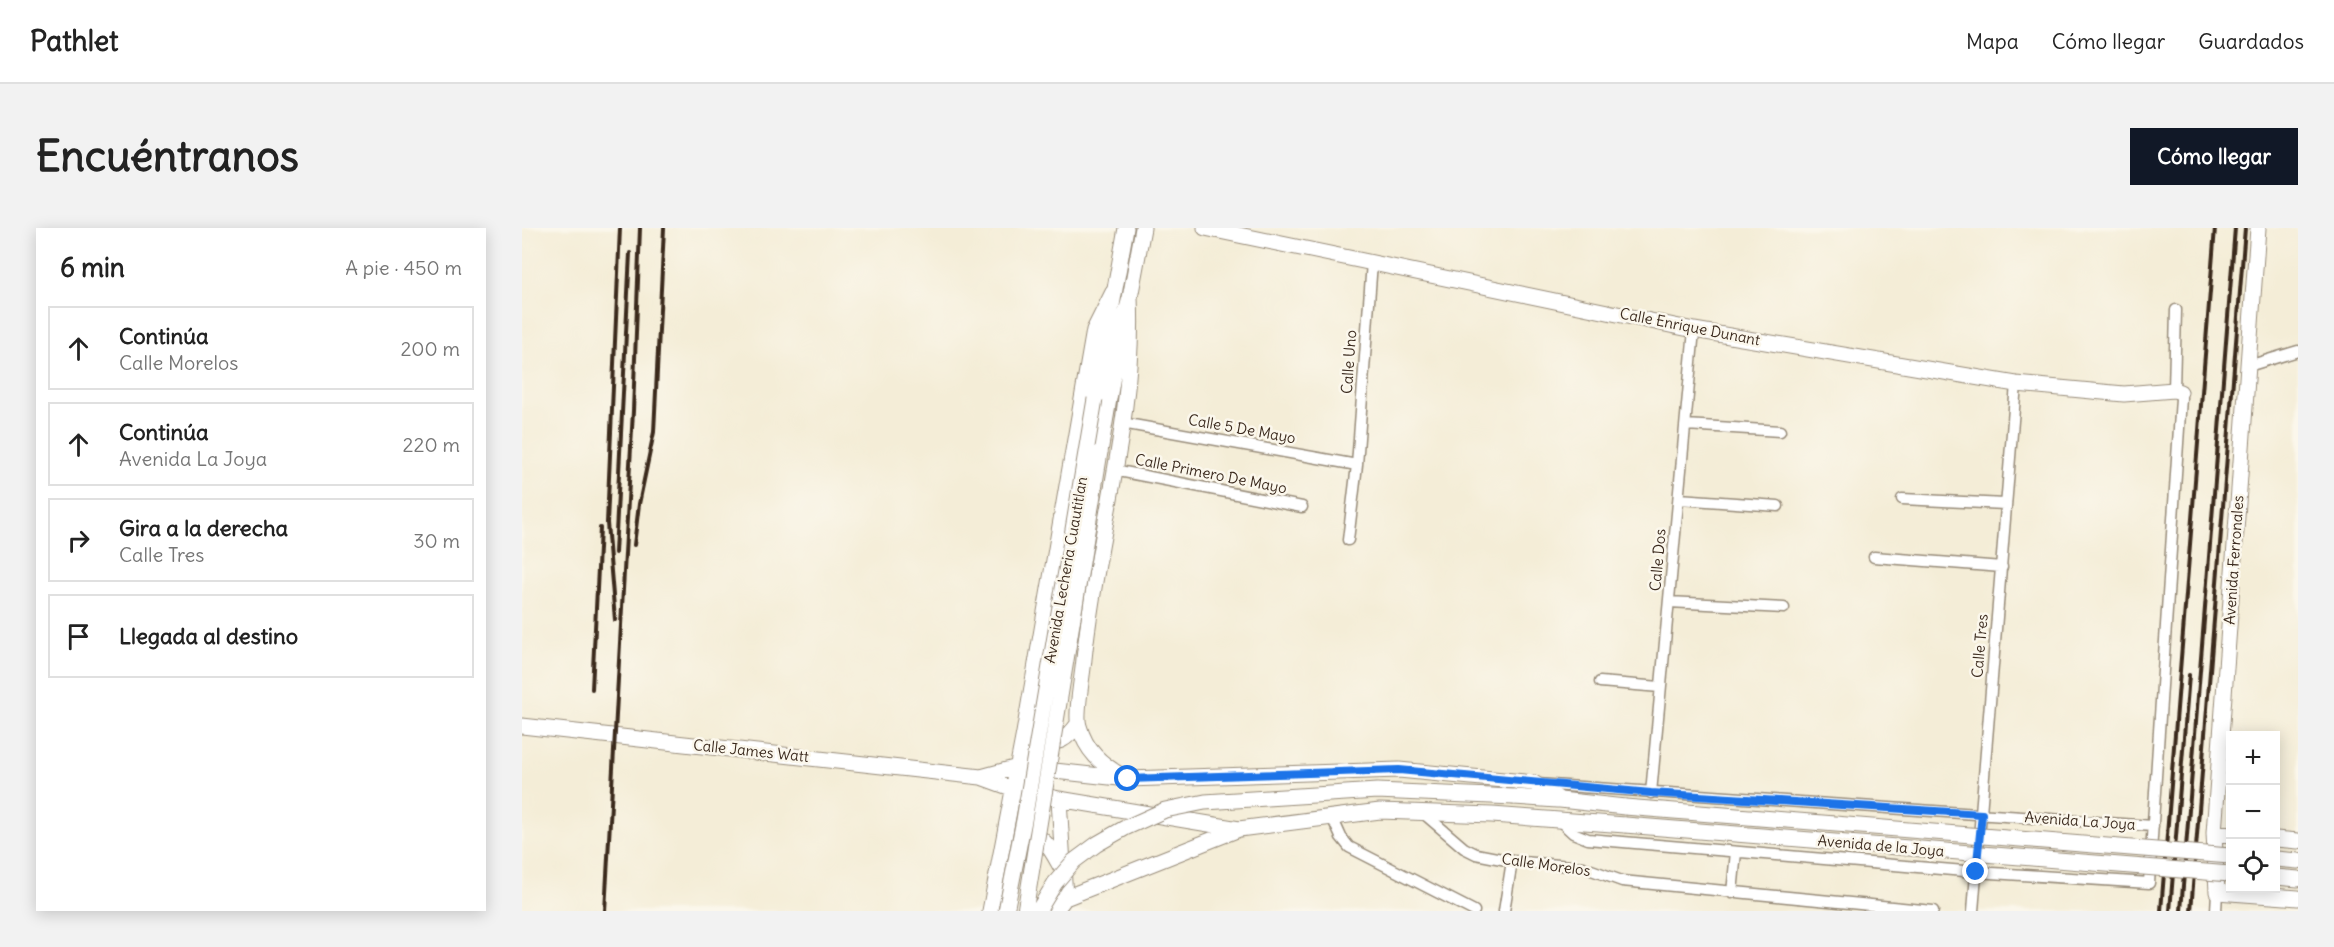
<!DOCTYPE html>
<html lang="es">
<head>
<meta charset="utf-8">
<style>
	body { margin:0; font-family:Delius,sans-serif; background:#f2f2f2; color:#222 }
	.controls { position:absolute; right:18px; bottom:18px; display:grid; overflow:hidden; border-radius:0px; box-shadow:0 3px 15px #0003 }
	.controls button { width:54px; height:54px; display:grid; place-items:center; padding:0; border:0; border-bottom:2px solid #e0e0e0; background:#fff; color:#222; font:30px sans-serif }
	.stop { position:absolute; width:18px; height:18px; margin:-14px; border:4px solid #1a73e8; border-radius:50%; background:#fff }
	.stop.end { background:#1a73e8; border-color:#fff; box-shadow:0 2px 6px #0008 }
	.list { margin:0; padding:0; list-style:none }
	h2 { display:flex; justify-content:space-between; align-items:center; height:78px; margin:0; padding:0 24px; font-size:26px }
	h2 small { font-size:20px; font-weight:400; color:#767676 }
	.list li { display:grid; grid-template-columns:39px 1fr auto; gap:18px; align-items:center; box-sizing:border-box; height:84px; margin:0 12px 12px; padding:0 12px; border:2px solid #e0e0e0; border-radius:0px }
	.list b { display:block; font-size:22px; white-space:nowrap }
	.list p { margin:0; font-size:20px; white-space:nowrap; color:#767676 }
	.list em { font-size:20px; font-style:normal; color:#767676 }
	.icon { flex:none; width:33px; height:33px; fill:none; stroke:currentColor; stroke-width:2; stroke-linecap:round; stroke-linejoin:round }
	.map { position:relative; flex:none; width:1776px; height:683px; overflow:hidden; border-radius:0px }
	header { display:flex; align-items:center; gap:36px; box-sizing:border-box; height:84px; padding:0 30px; background:#fff; border-bottom:2px solid #e0e0e0 }
	header strong { font-size:28px }
	nav { display:flex; gap:33px; margin-inline-start:auto; font-size:21px }
	.intro { display:flex; align-items:center; justify-content:space-between; box-sizing:border-box; height:144px; padding:0 36px }
	h1 { margin:0; font-size:42px }
	.button { padding:15px 27px; border-radius:0px; background:#111827; color:#fff; font-size:21px; font-weight:700 }
	main { display:flex; gap:36px; padding:0 36px }
	aside { flex:1; background:#fff; border-radius:0px; box-shadow:0 3px 15px #0003 }
	.map>svg:first-child { display:block }
	.lines { fill:none; stroke-linecap:round; stroke-linejoin:round }
	.street-casing { stroke:#988c7a; stroke-width:13 }
	.secondary-casing { stroke:#988c7a; stroke-width:17 }
	.street { stroke:#fff; stroke-width:10 }
	.secondary { stroke:#fff; stroke-width:15 }
	.rail { stroke:#3b2a1e; stroke-width:4 }
	.secondary-bridge-casing { stroke:#988c7a; stroke-width:17; stroke-linecap:butt }
	.secondary-bridge { stroke:#fff; stroke-width:15 }
	.route { stroke:#1a73e8; stroke-width:8 }
	.labels { text-anchor:middle; stroke-width:5; stroke-linejoin:round; paint-order:stroke }
	.street-label { font-size:15px; fill:#3b2a1e; stroke:#fbf7ec }
</style>
</head>
<body>
<header>
<strong>Pathlet</strong>
<nav><a>Mapa</a><a>Cómo llegar</a><a>Guardados</a></nav>
</header>
<div class="intro"><h1>Encuéntranos</h1><a class="button">Cómo llegar</a></div>
<main>
<aside>
<h2>6 min<small>A pie · 450 m</small></h2>
<ul class="list">
<li><svg class="icon" aria-label="ahead" viewBox="0 0 24 24"><path d="M12 20V5M6 11l6-6 6 6"/></svg><div><b>Continúa</b><p>Calle Morelos</p></div><em>200 m</em></li>
<li><svg class="icon" aria-label="ahead" viewBox="0 0 24 24"><path d="M12 20V5M6 11l6-6 6 6"/></svg><div><b>Continúa</b><p>Avenida La Joya</p></div><em>220 m</em></li>
<li><svg class="icon" aria-label="right" viewBox="0 0 24 24"><path d="M7 20v-9h11M14 6l5 5-5 5"/></svg><div><b>Gira a la derecha</b><p>Calle Tres</p></div><em>30 m</em></li>
<li><svg class="icon" aria-label="arrive" viewBox="0 0 24 24"><path d="M6 21V4h12l-3 4 3 4H6"/></svg><div><b>Llegada al destino</b></div></li>
</ul>
</aside>
<div class="map">
<svg width="1776" height="683" viewBox="0 0 1776 683">
	<rect width="100%" height="100%" fill="#fbf7ec"/>
	<filter id="ink" filterUnits="userSpaceOnUse"><feTurbulence type="fractalNoise" baseFrequency=".0167" numOctaves="2"/><feDisplacementMap in="SourceGraphic" scale="12" xChannelSelector="R" yChannelSelector="G"/><feConvolveMatrix kernelMatrix="1 2 1 2 8 2 1 2 1" color-interpolation-filters="sRGB"/></filter>
	<filter id="wash" filterUnits="userSpaceOnUse"><feTurbulence type="fractalNoise" baseFrequency=".008" numOctaves="4" result="noise"/><feDisplacementMap in="SourceGraphic" scale="24" xChannelSelector="R" yChannelSelector="G"/><feGaussianBlur stdDeviation="1.35" result="paint"/><feColorMatrix in="noise" values="0 0 0 0 0 0 0 0 0 0 0 0 0 0 0 0 0 1.4 0 .05"/><feComposite in="paint" operator="in"/></filter>
	<g filter="url(#wash)">
		<rect width="100%" height="100%" fill="#f4edd7"/>
	</g>
	<g filter="url(#ink)">
		<g class="lines">
			<!-- street casing -->
			<g class="street-casing">
				<path id="street" d="M 1726,138 L 1776,123
					M 1652,162 L 1654,82
					M 600,195 L 835,237
					M 1164,197 L 1258,203
					M 592,242 L 780,279
					M 1157,271 L 1256,278
					M 1380,271 L 1483,276
					M 826,312 L 835,237 L 850,34
					M 1352,329 L 1480,339
					M 1147,374 L 1262,380
					M 1078,454 L 1138,459
					M 1015,556 L 1631,598
					M 1129,565 L 1172,102
					M 900,584 L 942,620 L 954,626 L 990,633 L 1061,639 L 1100,653 L 1411,683
					M 810,589 L 819,609 L 827,619 L 952,683
					M 1037,592 L 1051,605 L 1066,611 L 1454,644 L 1627,655 L 1659,170 L 1658,164
					M 1210,665 L 1214,624
					M 982,683 L 990,633
					M 1451,683 L 1494,156
					M 1694,683 L 1695,664"/>
			</g>
			<!-- secondary casing -->
			<g class="secondary-casing">
				<path id="secondary" d="M 683,0 L 1172,102 L 1494,156 L 1602,166 L 1652,162 L 1658,164
					M 1736,0 L 1692,605 L 1695,664 L 1776,670
					M 573,171 L 604,0
					M 578,224 L 598,106 L 608,70 L 621,0
					M 0,498 L 459,549 L 492,561 L 537,571 L 717,601 L 858,583 L 970,587 L 1103,597
					M 519,513 C 537,517 545,511 556,496
					M 600,548 C 579,536 564,523 557,498 C 553,486 561,445 562,431 C 574,310 614,191 608,70
					M 459,549 L 496,539 L 606,551 L 877,542 L 1012,555 L 1038,572 L 1103,579
					M 992,569 L 1035,572
					M 537,571 L 543,670
					M 504,605 C 523,606 531,626 540,641
					M 1692,605 L 1708,607
					M 1754,611 L 1776,613
					M 1754,631 L 1776,633
					M 1754,649 L 1776,651
					M 468,683 L 502,505 L 572,102 L 591,64
					M 533,683 L 543,670 L 717,601"/>
			</g>
			<!-- street -->
			<use href="#street" class="street"/>
			<!-- secondary -->
			<use href="#secondary" class="secondary"/>
			<!-- rail -->
			<path class="rail" d="M 112,317 L 117,276 L 132,204 L 142,0
				M 93,325 L 108,25
				M 93,392 L 85,295 L 98,0
				M 70,461 L 78,300
				M 83,683 L 111,183 L 118,0
				M 1639,683 L 1693,0
				M 1648,683 L 1667,447
				M 1659,683 L 1713,0
				M 1669,683 L 1723,0"/>
			<!-- secondary-bridge casing -->
			<g class="secondary-bridge-casing">
				<path id="secondary-bridge" d="M 1103,579 L 1708,628
					M 1103,597 L 1708,646
					M 484,683 L 502,592 L 573,171
					M 503,683 L 578,224
					M 516,683 L 533,655 L 552,633 L 575,616 L 603,600 L 643,582 L 683,574 L 855,563 L 992,569"/>
			</g>
			<!-- secondary-bridge -->
			<use href="#secondary-bridge" class="secondary-bridge"/>
		</g>
	</g>
	<g class="lines" filter="url(#ink)">
		<!-- route -->
		<path class="route" d="M 606,551 L 877,542 L 1129,565 L 1460,586 L 1454,644"/>
	</g>
	<g class="labels">
		<!-- street labels -->
		<g class="street-label">
			<text transform="translate(1168 99) rotate(11)" y="5">Calle Enrique Dunant</text>
			<text transform="translate(827 134) rotate(-86)" y="5">Calle Uno</text>
			<text transform="translate(720 201) rotate(10)" y="5">Calle 5 De Mayo</text>
			<text transform="translate(689 246) rotate(11)" y="5">Calle Primero De Mayo</text>
			<text transform="translate(1136 332) rotate(-85)" y="5">Calle Dos</text>
			<text transform="translate(1712 332) rotate(-86)" y="5">Avenida Ferronales</text>
			<text transform="translate(544 342) rotate(-80)" y="5">Avenida Lecheria Cuautitlan</text>
			<text transform="translate(1458 418) rotate(-85)" y="5">Calle Tres</text>
			<text transform="translate(229 523) rotate(6)" y="5">Calle James Watt</text>
			<text transform="translate(1558 593) rotate(4)" y="5">Avenida La Joya</text>
			<text transform="translate(1359 618) rotate(5)" y="5">Avenida de la Joya</text>
			<text transform="translate(1024 637) rotate(8)" y="5">Calle Morelos</text>
		</g>
	</g>
</svg>
<div class="controls">
<button>+</button>
<button>−</button>
<button><svg class="icon" aria-label="locate" viewBox="0 0 24 24"><circle cx="12" cy="12" r="6"/><path d="M12 2v4M12 18v4M2 12h4M18 12h4"/></svg></button>
</div>
<div class="stop" style="left:606px;top:551px"></div>
<div class="stop end" style="left:1454px;top:644px"></div>
</div>
</main>
</body>
</html>
